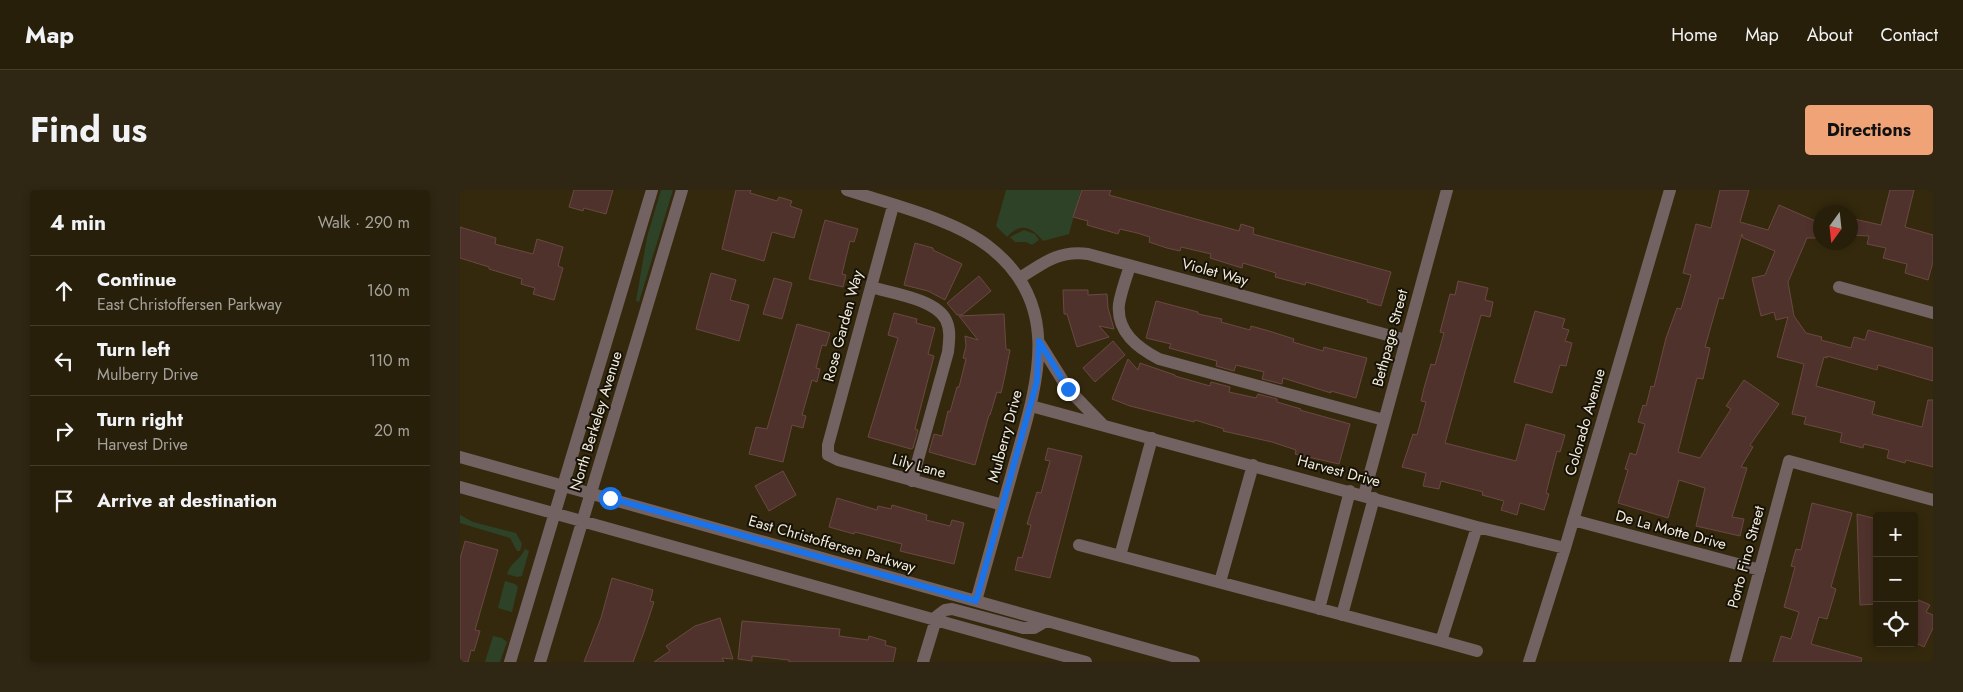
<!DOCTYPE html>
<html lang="en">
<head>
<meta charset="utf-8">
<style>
	body { margin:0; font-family:Jost,sans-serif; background:#2f2713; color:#f1f3f6 }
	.controls { position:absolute; right:15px; bottom:15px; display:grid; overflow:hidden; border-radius:5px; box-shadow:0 2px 8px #0003 }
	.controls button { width:45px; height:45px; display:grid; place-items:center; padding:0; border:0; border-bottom:1px solid #433d2b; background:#271f0a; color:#f1f3f6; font:25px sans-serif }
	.compass { position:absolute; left:1353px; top:15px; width:45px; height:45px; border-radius:50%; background:#271f0a; box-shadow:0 2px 8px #0003; rotate:195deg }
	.stop { position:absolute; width:15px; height:15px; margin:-11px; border:4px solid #1a73e8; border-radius:50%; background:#fff }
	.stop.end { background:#1a73e8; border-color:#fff; box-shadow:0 1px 5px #0008 }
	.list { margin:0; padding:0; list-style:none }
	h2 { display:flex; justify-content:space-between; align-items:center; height:65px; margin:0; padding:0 20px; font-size:21px }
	h2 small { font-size:16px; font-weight:400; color:#a4a29c }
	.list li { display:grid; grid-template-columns:32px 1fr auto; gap:15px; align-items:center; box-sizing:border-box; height:70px; padding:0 20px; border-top:1px solid #433d2b }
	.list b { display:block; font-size:19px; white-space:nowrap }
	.list p { margin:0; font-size:16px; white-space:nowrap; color:#a4a29c }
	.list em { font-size:16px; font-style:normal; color:#a4a29c }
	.icon { flex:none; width:28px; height:28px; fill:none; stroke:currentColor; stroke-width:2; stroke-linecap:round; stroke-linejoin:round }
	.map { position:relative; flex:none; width:1473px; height:472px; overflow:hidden; border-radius:5px }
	header { display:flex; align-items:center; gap:30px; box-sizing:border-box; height:70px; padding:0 25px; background:#271f0a; border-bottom:1px solid #433d2b }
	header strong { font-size:24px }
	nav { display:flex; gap:28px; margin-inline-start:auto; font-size:18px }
	.intro { display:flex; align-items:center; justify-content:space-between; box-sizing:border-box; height:120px; padding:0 30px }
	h1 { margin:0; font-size:35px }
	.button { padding:12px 22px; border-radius:5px; background:#efa376; color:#111; font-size:18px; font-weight:700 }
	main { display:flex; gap:30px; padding:0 30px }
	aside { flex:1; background:#271f0a; border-radius:5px; box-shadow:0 2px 8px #0003 }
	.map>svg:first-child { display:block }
	.green { fill:#2d4226 }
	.building { fill:#50322c; stroke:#694942 }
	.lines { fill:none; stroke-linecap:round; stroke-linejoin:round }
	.minor { stroke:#726261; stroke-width:12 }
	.route { stroke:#1a73e8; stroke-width:6 }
	.labels { text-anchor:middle; stroke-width:4; stroke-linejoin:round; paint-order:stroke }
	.street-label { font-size:15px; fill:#f2ebdb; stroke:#171207 }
</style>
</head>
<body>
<header>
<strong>Map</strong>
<nav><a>Home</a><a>Map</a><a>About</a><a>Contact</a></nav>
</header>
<div class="intro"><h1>Find us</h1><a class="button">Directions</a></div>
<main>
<aside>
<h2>4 min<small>Walk · 290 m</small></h2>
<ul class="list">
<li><svg class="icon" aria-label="ahead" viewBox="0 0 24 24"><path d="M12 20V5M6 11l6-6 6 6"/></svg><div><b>Continue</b><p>East Christoffersen Parkway</p></div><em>160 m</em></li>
<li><svg class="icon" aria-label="left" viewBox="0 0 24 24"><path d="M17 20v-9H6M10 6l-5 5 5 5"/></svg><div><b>Turn left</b><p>Mulberry Drive</p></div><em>110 m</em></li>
<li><svg class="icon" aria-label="right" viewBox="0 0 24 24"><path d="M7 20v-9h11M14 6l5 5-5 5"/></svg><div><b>Turn right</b><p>Harvest Drive</p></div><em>20 m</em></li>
<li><svg class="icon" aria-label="arrive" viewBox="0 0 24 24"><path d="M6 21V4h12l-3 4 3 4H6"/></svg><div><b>Arrive at destination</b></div></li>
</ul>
</aside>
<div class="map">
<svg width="1473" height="472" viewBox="0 0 1473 472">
	<rect width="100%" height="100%" fill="#34290d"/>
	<!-- green -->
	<path class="green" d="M 201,0 L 213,0 L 179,112 L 176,111 L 187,47 Z
		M 546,0 L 621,0 L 609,44 L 583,51 C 571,37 561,32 547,47 L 536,36 Z
		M 564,40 L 575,44 L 579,50 L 572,55 L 566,52 L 555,52 L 550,47 Z
		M 0,325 L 13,332 L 56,343 L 62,354 L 60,361 L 57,361 L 50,348 L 0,333 Z
		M 65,359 L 69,361 L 62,386 L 57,387 L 47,384 C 50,373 61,369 65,359 Z
		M 45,391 L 55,394 L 58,397 L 52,422 L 38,418 Z
		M 33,446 L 42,448 L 47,452 L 40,472 L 25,472 Z"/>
	<!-- building -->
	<path class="building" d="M 114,0 L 153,0 L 146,24 L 124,18 L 123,21 L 109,17 Z
		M 276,0 L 291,0 L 290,3 L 317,11 L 319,7 L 332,11 L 330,16 L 342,20 L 334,48 L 312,42 L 304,71 L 262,59 Z
		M 622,0 L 651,0 L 649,5 L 779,41 L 781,34 L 794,38 L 793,44 L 931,82 L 921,116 L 907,112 L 908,110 L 846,92 L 845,95 L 815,87 L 816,83 L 783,73 L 782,78 L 750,68 L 751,64 L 721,57 L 720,61 L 707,58 L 689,52 L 690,47 L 677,43 L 660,39 L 658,44 L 627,35 L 628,31 L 613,27 Z
		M 1260,0 L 1289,0 L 1280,32 L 1308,40 L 1319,15 L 1360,33 L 1360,48 L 1347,48 L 1328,92 L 1334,126 L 1346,143 L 1362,147 L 1361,150 L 1391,158 L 1394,147 L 1405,150 L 1408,140 L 1473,158 L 1473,191 L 1418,175 L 1417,180 L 1367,166 L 1367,168 L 1364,167 L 1356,196 L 1415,212 L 1412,224 L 1462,237 L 1468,210 L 1473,210 L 1473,277 L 1446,270 L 1445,273 L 1427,268 L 1429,260 L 1404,254 L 1403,258 L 1380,252 L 1382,243 L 1344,234 L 1346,227 L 1332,224 L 1344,174 L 1317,167 L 1328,127 L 1316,130 L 1314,122 L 1301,126 L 1292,88 L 1305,85 L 1315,61 L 1283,48 L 1282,44 L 1263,109 L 1259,108 L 1245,157 L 1250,158 L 1243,189 L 1237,188 L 1218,262 L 1240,268 L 1271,219 L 1266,216 L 1284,190 L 1319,214 L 1290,255 L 1293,257 L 1281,277 L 1287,278 L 1272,327 L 1284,329 L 1280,346 L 1236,336 L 1245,298 L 1219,290 L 1208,328 L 1158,313 L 1168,280 L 1165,279 L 1170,263 L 1176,265 L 1185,234 L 1178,232 L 1183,215 L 1186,216 L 1191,196 L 1194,197 L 1206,148 L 1217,118 L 1221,119 L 1231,85 L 1223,83 L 1236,34 L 1251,38 Z
		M 1430,0 L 1454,0 L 1445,37 L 1473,45 L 1473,72 L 1468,90 L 1445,83 L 1447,74 L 1423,68 L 1426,58 L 1407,54 L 1409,46 L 1390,45 L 1390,28 L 1421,35 Z
		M 365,30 L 398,39 L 394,52 L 390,51 L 382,84 L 386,85 L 383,97 L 349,89 Z
		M 0,37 L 36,48 L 35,54 L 73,64 L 77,49 L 103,57 L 98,76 L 103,78 L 94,110 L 73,104 L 75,98 L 61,94 L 62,89 L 29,79 L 29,77 L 0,68 Z
		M 455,53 L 473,58 L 473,60 L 502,74 L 485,110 L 468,101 L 444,95 Z
		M 251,83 L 276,90 L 270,110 L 289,115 L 279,151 L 236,139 Z
		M 519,86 L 531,101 L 502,125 L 497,125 L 487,113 Z
		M 314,88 L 332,93 L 322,129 L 303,124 Z
		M 998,91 L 1028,98 L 1025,110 L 1033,112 L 1030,127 L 1021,125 L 985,253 L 1056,271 L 1066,234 L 1105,245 L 1100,262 L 1097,261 L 1086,303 L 1089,304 L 1084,320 L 1060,313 L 1057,325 L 1041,320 L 1044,311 L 1022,305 L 1023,302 L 981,291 L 979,299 L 963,296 L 966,283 L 942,277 L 953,244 L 957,245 L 966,212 L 961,211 L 964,198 L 971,174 L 975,175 L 984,143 L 980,142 L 990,104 L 995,105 Z
		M 603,100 L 628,100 L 628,105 L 647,104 L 648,118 L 654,139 L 639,136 L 649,147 L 617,157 L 607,124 L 604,124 Z
		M 696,111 L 738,122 L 738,124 L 762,129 L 761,132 L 790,140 L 791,136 L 809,141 L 834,149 L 833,152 L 863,161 L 864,157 L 907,168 L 896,208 L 871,201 L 871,203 L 823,188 L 822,194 L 802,189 L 804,182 L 776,175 L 774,181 L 756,176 L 757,171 L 709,158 L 711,154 L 686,148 Z
		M 1075,121 L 1105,129 L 1102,138 L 1109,140 L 1105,151 L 1112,153 L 1106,176 L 1100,175 L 1092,203 L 1054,192 Z
		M 434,123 L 457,129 L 456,133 L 475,138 L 468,164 L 474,166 L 455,239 L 458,240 L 453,258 L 451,259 L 408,247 L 438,148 L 428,145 Z
		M 544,124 L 546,159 L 550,160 L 545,185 L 541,203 L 537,202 L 530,225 L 529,225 L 515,275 L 469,262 L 474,244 L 482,246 L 488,221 L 490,222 L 497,197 L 499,197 L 506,169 L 503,168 L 506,156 L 505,146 L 518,150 L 499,126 Z
		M 337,134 L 370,143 L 366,156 L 362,155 L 356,178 L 360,179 L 357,192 L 352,190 L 342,225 L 346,226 L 343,238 L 332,235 L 323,272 L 289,264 L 296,237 L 307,239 Z
		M 653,151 L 665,165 L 635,192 L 623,178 Z
		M 668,169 L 678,180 L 680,173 L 715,185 L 715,186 L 750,196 L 751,192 L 770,197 L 769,202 L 796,208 L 798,204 L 817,209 L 817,212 L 841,219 L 840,220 L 890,234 L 879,274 L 835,264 L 836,260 L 812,252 L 763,241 L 764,239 L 735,230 L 734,232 L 670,216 L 652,209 Z
		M 588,258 L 622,266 L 590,388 L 555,380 L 558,367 L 562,368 L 568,347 L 571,335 L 567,334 L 577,302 L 581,303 L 590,271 L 585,270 Z
		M 323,281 L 336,305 L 309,321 L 295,296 Z
		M 377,308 L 417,320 L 418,316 L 431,319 L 432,315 L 467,325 L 466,330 L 490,336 L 492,330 L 504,333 L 494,374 L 440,361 L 442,354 L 395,342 L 394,344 L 369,337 Z
		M 1352,313 L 1392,323 L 1371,397 L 1376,399 L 1367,429 L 1359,427 L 1351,454 L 1402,468 L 1401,472 L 1313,472 L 1321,446 L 1331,449 L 1339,422 L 1324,417 L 1335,377 L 1331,376 L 1336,359 L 1341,360 Z
		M 1397,324 L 1417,329 L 1417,414 L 1400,415 Z
		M 5,351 L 38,360 L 15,440 L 20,441 L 14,461 L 11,460 L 8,472 L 0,472 L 0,369 Z
		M 152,388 L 193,400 L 190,411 L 194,412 L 184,442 L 173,472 L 124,472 L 141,428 Z
		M 1454,408 L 1470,415 L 1466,422 L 1473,425 L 1473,438 L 1464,457 L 1454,452 Z
		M 260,428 L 273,469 L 262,468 L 264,472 L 194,472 L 210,461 L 206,456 L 235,436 Z
		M 282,431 L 380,439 L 379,446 L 408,450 L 409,446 L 426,451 L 425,455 L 436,458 L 433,472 L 329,472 L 329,470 L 292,466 L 292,471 L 278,469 Z"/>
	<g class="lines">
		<!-- minor -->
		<path class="minor" d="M 387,0 C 430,14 493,29 528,56 C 607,116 575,200 553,279 C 541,323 528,367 516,411
			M 433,16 L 368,255 L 368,265 L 378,270 L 543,315
			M 670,76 C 666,88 661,102 659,114 C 656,142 678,158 699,169 L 924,230
			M 560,88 C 583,73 599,60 628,64 L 946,150
			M 411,97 C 431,103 476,109 486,130 C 491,140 489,152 488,162 L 452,291
			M 1379,97 L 1473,123
			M 580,154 L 608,199 L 642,234
			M 571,216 L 1017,337 L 1105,358
			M 0,267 L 734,472
			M 0,297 L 626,472
			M 904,305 L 987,0
			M 1113,330 L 1300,380
			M 1017,337 L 981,451 L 1017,461
			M 619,355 L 981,451
			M 660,366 L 692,248
			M 760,392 L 793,275
			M 859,419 L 890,301
			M 882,425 L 914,308
			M 50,472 L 192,0
			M 80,472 L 222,0
			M 463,472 L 477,426 L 485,420 L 492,419 L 563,438 L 574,438 L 586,431
			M 1069,472 L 1105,358 L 1210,0
			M 1275,472 L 1329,271 L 1473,310"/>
	</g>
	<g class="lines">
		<!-- route -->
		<path class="route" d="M 150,308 L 516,411 L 577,191 L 579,151 L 608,199"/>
	</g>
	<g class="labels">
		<!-- street labels -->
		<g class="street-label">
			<text transform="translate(755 82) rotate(15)" y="5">Violet Way</text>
			<text transform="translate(383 136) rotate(-75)" y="5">Rose Garden Way</text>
			<text transform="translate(930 148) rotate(-75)" y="5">Bethpage Street</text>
			<text transform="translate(136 231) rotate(-73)" y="5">North Berkeley Avenue</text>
			<text transform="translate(1125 232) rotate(-74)" y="5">Colorado Avenue</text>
			<text transform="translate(545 246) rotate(-75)" y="5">Mulberry Drive</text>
			<text transform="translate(459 276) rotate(15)" y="5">Lily Lane</text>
			<text transform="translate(879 281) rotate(15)" y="5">Harvest Drive</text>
			<text transform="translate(1211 340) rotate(15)" y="5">De La Motte Drive</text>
			<text transform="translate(372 354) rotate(16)" y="5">East Christoffersen Parkway</text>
			<text transform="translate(1286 367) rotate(-75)" y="5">Porto Fino Street</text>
		</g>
	</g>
</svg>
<div class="controls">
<button>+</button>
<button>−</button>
<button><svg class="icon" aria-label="locate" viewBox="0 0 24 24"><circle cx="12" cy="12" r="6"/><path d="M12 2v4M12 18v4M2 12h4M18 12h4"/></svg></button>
</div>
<svg class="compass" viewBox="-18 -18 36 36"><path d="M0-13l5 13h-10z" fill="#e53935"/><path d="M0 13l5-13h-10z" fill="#a4a29c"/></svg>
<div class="stop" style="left:150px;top:308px"></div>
<div class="stop end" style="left:608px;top:199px"></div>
</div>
</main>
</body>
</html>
